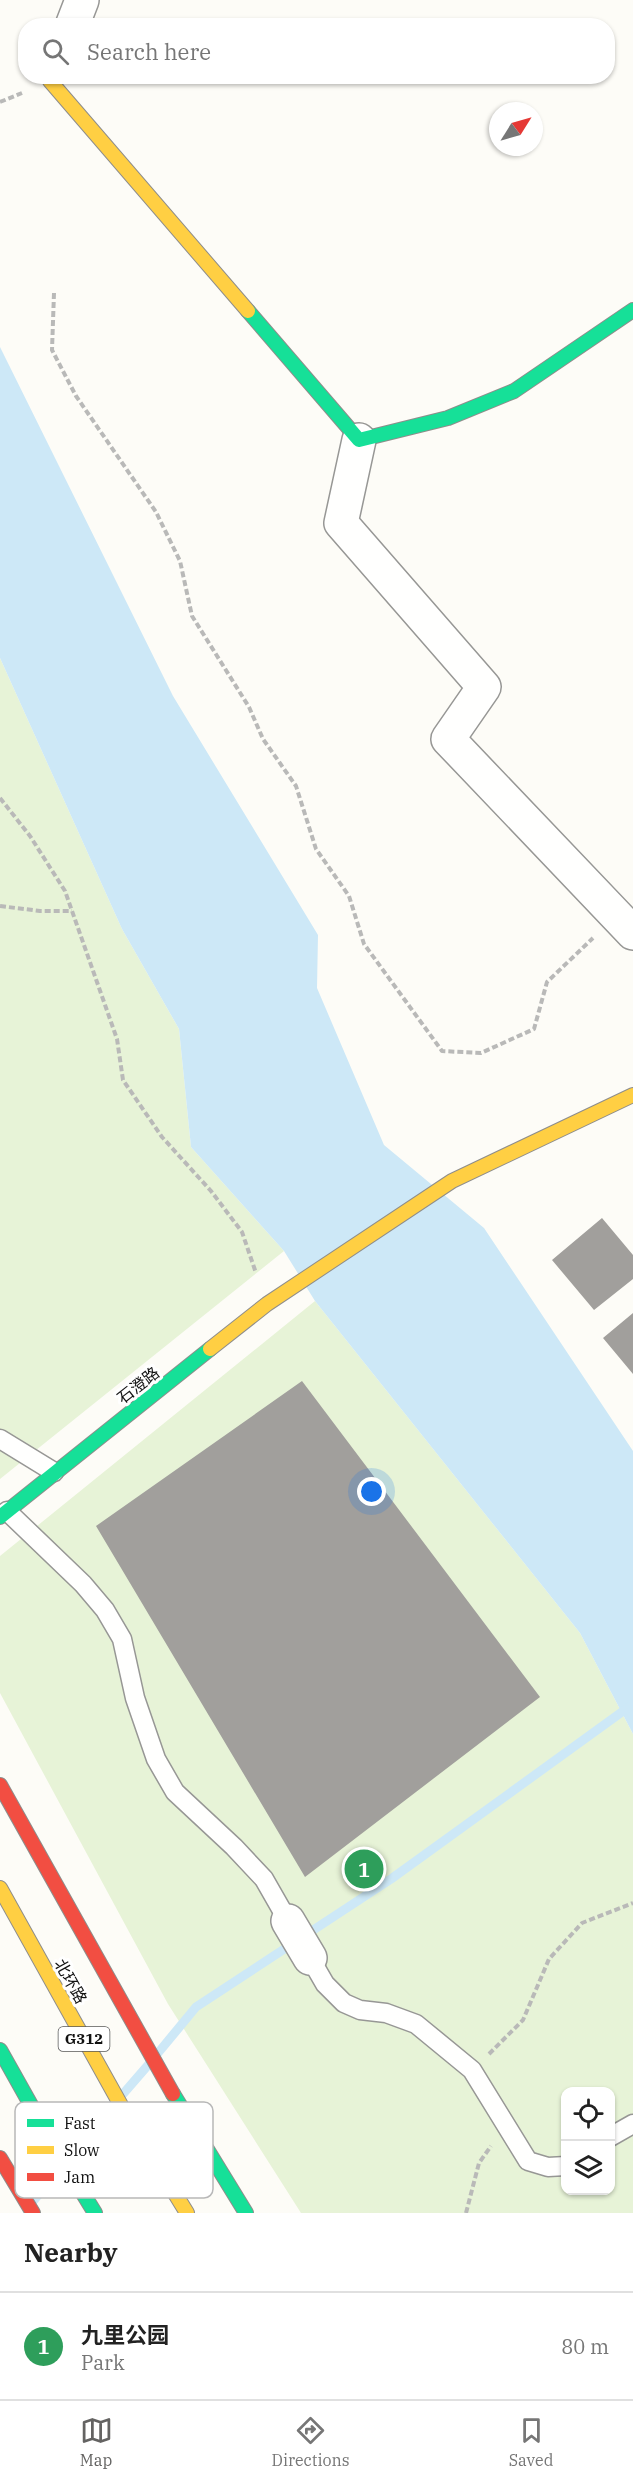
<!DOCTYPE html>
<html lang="en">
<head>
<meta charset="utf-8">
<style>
	body { margin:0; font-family:"IBM Plex Serif","Noto Sans SC",serif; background:#f2f2f2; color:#222 }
	.controls { position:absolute; right:18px; bottom:18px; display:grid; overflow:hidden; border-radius:12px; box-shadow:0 2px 4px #0004 }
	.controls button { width:54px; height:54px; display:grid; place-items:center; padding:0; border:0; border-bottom:2px solid #e0e0e0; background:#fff; color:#222; font:30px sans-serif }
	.compass { position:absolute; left:489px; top:102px; width:54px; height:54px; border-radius:50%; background:#fff; box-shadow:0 2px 4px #0004; rotate:53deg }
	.you { position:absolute; left:372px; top:1492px; width:21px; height:21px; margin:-15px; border:4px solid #fff; border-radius:50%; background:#1a73e8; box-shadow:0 0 0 9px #1a73e833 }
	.badge { display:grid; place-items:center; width:39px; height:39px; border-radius:50%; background:#646362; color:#fff; font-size:20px; font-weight:700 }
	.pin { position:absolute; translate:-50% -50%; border:3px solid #fff; box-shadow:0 2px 6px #0006 }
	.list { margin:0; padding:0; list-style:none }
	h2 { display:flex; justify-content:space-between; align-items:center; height:78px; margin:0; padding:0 24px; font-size:26px }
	h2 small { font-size:20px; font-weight:400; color:#767676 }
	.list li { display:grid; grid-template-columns:39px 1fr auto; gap:18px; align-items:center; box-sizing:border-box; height:108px; padding:0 24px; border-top:2px solid #e0e0e0 }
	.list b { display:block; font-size:22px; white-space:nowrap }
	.list p { margin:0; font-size:20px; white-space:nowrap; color:#767676 }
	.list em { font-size:20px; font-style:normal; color:#767676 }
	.icon { flex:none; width:33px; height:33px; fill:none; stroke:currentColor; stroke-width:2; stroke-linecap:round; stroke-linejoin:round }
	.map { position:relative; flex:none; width:633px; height:2213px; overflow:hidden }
	.search { position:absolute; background:#fff; box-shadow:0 2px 4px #0004; left:18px; right:18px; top:18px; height:66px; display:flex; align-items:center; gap:15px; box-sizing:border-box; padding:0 21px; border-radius:24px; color:#767676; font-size:22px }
	.sheet { height:186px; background:#fff }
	nav { display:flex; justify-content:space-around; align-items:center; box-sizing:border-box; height:84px; border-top:2px solid #e0e0e0; background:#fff; font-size:16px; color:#767676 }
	nav a { display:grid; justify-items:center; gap:3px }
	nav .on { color:#646362 }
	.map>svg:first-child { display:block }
	.green { fill:#e7f3d7; fill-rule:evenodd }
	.water { fill:#cde8f7 }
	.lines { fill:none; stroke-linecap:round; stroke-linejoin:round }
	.stream { stroke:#cde8f7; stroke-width:9 }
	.building { fill:#a19f9c }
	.lane-casing { stroke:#979795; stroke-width:21 }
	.street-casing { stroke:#979795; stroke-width:36 }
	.fast-casing { stroke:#8e8d8b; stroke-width:16 }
	.slow-casing { stroke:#8e8d8b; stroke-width:16 }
	.jam-casing { stroke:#8e8d8b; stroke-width:16 }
	.path { stroke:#b9b9b8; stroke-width:4; stroke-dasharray:6 3; stroke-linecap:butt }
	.lane { stroke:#fffffe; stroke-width:18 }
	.street { stroke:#fffffe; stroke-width:33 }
	.fast { stroke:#16e098; stroke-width:14 }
	.slow { stroke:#ffcf43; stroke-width:14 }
	.jam { stroke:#f24e42; stroke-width:14 }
	.labels { text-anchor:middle; stroke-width:6; stroke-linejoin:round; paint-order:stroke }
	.shield { fill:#fff; stroke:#585858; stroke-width:1.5 }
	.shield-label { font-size:15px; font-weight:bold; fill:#111 }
	.street-label { font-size:16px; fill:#111; stroke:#fff }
	.key { fill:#fff; stroke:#b8b8b8; stroke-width:1.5 }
	.key-label { font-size:16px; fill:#111 }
</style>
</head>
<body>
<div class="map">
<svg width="633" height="2213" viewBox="0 0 633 2213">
	<rect width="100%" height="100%" fill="#fdfcf7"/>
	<!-- green -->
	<path class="green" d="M 0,658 L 122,929 L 179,1029 L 191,1147 L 284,1251 L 0,1479 Z
		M 315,1301 L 580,1633 L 633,1734 L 633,2213 L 301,2213 L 168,2004 L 0,1693 L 0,1556 ZM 566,2092 L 610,2092 L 610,2190 L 566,2190 Z"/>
	<!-- water -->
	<path class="water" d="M 0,347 L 173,696 L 318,935 L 317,988 L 384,1145 L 484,1228 L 633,1451 L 633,1734 L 580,1633 L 315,1301 L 284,1251 L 191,1147 L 179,1029 L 122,929 L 0,658 Z"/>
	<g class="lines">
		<!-- stream -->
		<path class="stream" d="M 158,2053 L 196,2007 L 391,1879 L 633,1704
			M 123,2094 L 149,2064
			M 68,2158 L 114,2105
			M 34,2200 L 60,2169"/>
	</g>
	<!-- building -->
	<path class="building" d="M 602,1218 L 633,1255 L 633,1279 L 594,1310 L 552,1260 Z
		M 633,1313 L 633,1374 L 603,1338 Z
		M 302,1381 L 540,1697 L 305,1877 L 96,1526 Z"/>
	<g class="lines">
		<!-- lane casing -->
		<g class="lane-casing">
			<path id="lane" d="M 0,1439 L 54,1472
				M 7,1511 L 83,1584 L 105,1610 L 122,1639 L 135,1698 L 156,1759 L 175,1792 L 234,1847 L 264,1879 L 288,1921
				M 310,1958 L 325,1984 L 344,2003 L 360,2010 L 386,2013 L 416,2024 L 472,2070 L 528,2161 L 548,2167 L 566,2166
				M 610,2137 L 633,2124"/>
		</g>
		<!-- street casing -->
		<g class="street-casing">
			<path id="street" d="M 72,26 L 82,0
				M 359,440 L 341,523 L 484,687 L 448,739 L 633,933
				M 288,1921 L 310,1958"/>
		</g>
		<!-- fast casing -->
		<g class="fast-casing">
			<path id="fast" d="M 248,311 L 359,440 L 448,418 L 514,391 L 633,310
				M 0,1517 L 210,1349
				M 0,2050 L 55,2148 L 95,2213
				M 173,2094 L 246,2213"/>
		</g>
		<!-- slow casing -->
		<g class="slow-casing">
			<path id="slow" d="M 52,76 L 50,81 L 248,311
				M 210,1349 L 267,1304 L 452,1181 L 633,1095
				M 0,1888 L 123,2109 L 187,2213"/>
		</g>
		<!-- jam casing -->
		<g class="jam-casing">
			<path id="jam" d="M 0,1785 L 173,2094
				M 0,2158 L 33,2213"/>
		</g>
		<!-- path -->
		<path class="path" d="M 0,102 L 22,93
			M 54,293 L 52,350 L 76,396 L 156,512 L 180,561 L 192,616 L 249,707 L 263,739 L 296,786 L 316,849 L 349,896 L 364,944 L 442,1051 L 481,1053 L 534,1029 L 547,982 L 593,938
			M 0,798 L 30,836 L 65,891 L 117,1039 L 123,1080 L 162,1137 L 211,1191 L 242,1232 L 256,1273
			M 0,906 L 40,911 L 72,911
			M 489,2054 L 523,2020 L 549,1959 L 582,1923 L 633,1903
			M 466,2213 L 479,2163 L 491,2146"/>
		<!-- lane -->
		<use href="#lane" class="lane"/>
		<!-- street -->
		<use href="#street" class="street"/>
		<!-- fast -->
		<use href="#fast" class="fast"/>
		<!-- slow -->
		<use href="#slow" class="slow"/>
		<!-- jam -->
		<use href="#jam" class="jam"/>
	</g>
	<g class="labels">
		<!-- shield labels -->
		<rect class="shield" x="58.5" y="2027" width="51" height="24" rx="4.5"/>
		<g class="shield-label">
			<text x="84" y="2044">G312</text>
		</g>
		<!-- street labels -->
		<g class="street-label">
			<text transform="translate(138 1385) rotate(-38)" y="6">石澄路</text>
			<text transform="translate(71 1981) rotate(61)" y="6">北环路</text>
		</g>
	</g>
	<!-- legend -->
	<rect x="15" y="2102" width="198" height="96" rx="9" class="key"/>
	<rect x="27" y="2119" width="27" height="8" fill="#16e098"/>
	<rect x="27" y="2146" width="27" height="8" fill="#ffcf43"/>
	<rect x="27" y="2173" width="27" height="8" fill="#f24e42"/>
	<g class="key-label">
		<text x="64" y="2129">Fast</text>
		<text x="64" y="2156">Slow</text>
		<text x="64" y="2183">Jam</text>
	</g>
</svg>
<div class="controls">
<button><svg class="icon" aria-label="locate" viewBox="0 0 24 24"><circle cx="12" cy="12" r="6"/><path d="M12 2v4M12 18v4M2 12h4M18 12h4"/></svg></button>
<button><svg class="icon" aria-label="layers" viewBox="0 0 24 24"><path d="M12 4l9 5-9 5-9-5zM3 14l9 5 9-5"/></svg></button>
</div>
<svg class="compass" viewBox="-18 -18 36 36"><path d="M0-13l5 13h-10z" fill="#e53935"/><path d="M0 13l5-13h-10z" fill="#767676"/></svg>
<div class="you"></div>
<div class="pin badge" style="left:364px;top:1869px;background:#2e9e5b">1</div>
<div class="search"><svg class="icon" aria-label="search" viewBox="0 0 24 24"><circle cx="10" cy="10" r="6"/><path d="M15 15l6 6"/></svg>Search here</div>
</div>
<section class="sheet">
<h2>Nearby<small></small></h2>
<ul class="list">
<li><span class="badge" style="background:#2e9e5b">1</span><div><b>九里公园</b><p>Park</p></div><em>80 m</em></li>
</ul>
</section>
<nav>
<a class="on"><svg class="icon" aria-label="map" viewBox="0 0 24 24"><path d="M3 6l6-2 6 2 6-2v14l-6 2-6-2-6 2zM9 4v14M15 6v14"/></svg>Map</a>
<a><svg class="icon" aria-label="directions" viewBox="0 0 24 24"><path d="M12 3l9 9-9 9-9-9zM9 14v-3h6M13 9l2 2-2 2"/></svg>Directions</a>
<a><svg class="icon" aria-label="saved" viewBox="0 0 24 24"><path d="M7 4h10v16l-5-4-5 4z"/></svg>Saved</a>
</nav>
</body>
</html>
